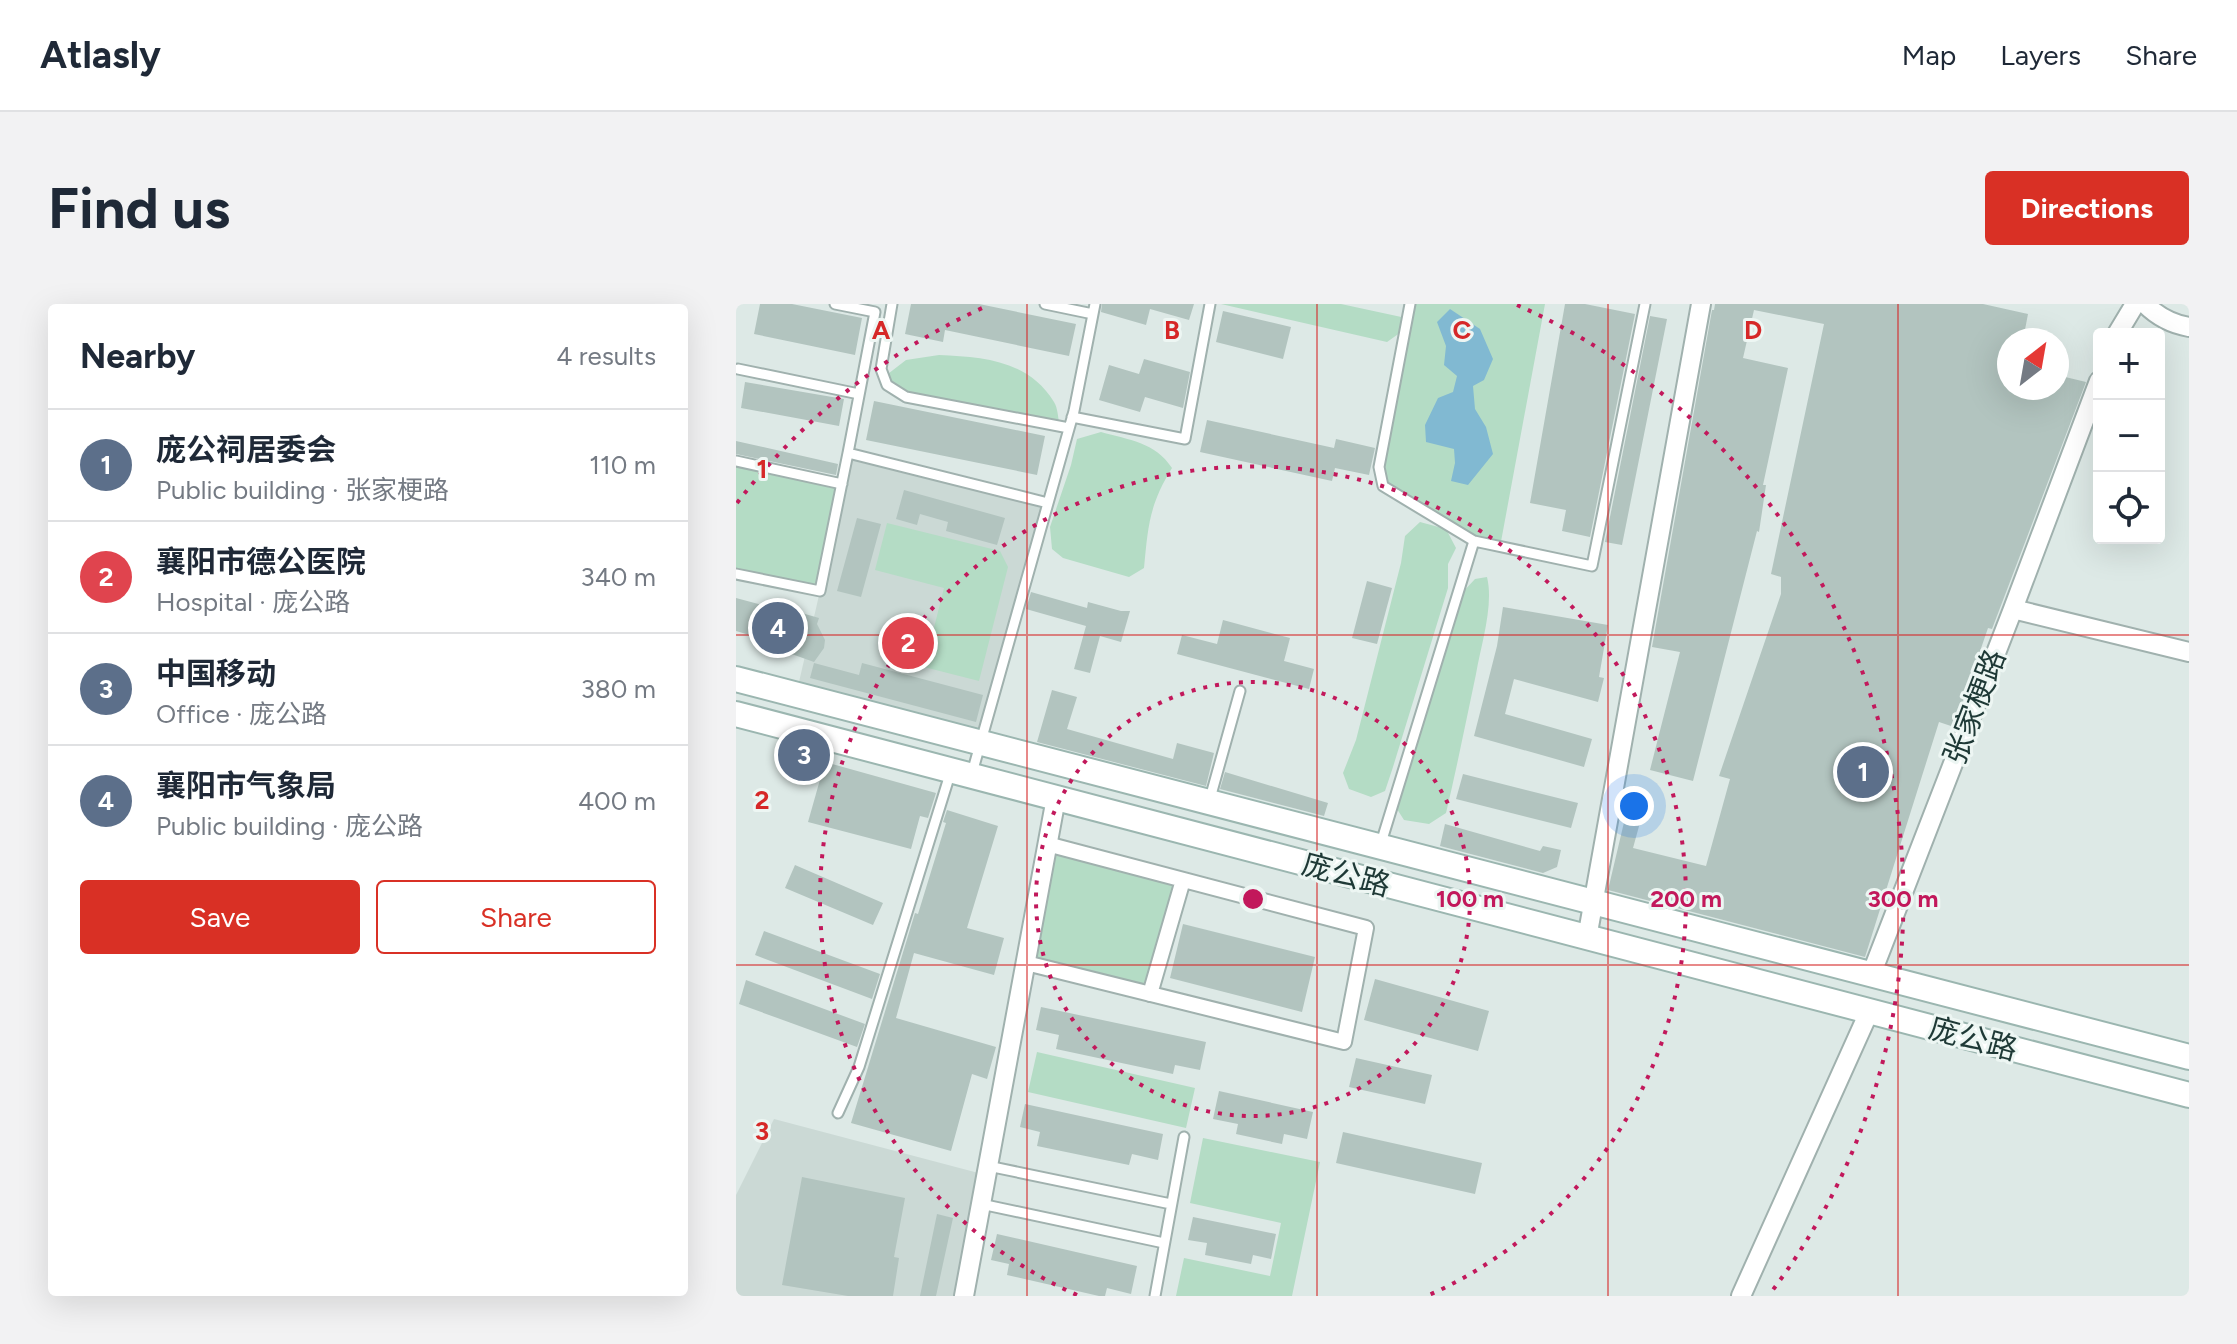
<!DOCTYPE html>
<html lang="en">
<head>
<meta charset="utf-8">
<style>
	body { margin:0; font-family:Figtree,"Noto Sans SC",sans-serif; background:#f2f2f3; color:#1f2937 }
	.controls { position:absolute; right:24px; top:24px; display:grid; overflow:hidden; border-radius:8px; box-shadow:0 8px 32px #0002 }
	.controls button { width:72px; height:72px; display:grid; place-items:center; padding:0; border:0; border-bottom:2px solid #e0e1e3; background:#fff; color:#1f2937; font:40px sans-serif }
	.compass { position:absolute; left:1261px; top:24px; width:72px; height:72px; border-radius:50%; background:#fff; box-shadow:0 8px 32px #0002; rotate:31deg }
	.you { position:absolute; left:898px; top:502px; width:28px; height:28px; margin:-20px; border:6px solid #fff; border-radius:50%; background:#1a73e8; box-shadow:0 0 0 12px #1a73e833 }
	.badge { display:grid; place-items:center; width:52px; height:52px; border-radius:50%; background:#d93025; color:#fff; font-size:26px; font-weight:700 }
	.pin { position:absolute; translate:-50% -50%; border:4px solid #fff; box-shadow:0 2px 8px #0006 }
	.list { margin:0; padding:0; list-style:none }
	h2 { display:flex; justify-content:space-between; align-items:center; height:104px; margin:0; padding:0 32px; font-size:34px }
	h2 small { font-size:26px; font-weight:400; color:#747a83 }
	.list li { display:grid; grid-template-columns:52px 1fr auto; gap:24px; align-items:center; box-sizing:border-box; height:112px; padding:0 32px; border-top:2px solid #e0e1e3 }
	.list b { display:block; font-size:30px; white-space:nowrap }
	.list p { margin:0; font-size:26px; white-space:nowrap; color:#747a83 }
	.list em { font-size:26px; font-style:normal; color:#747a83 }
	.actions { display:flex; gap:16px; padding:24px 32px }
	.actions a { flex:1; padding:18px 0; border:2px solid #d93025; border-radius:8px; text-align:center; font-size:28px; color:#d93025 }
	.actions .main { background:#d93025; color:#fff }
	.icon { flex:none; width:44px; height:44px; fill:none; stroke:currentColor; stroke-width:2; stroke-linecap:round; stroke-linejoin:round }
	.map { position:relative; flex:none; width:1453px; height:992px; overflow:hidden; border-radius:8px }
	header { display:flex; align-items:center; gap:48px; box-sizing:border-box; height:112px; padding:0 40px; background:#fff; border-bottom:2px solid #e0e1e3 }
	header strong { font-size:38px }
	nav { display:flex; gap:44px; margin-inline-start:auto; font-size:28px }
	.intro { display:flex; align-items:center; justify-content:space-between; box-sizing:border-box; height:192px; padding:0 48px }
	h1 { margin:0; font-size:56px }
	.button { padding:20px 36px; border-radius:8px; background:#d93025; color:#fff; font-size:28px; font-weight:700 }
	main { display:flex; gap:48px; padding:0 48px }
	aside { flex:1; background:#fff; border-radius:8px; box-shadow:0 8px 32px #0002 }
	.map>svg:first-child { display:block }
	.built { fill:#cbd9d5 }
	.green { fill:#b4dcc5 }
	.water { fill:#81b9d2 }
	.building { fill:#b2c4bf }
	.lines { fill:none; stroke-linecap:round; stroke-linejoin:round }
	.service-casing { stroke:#a0b1ae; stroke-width:13 }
	.pedestrian-casing { stroke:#a0b1ae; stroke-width:18 }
	.minor-casing { stroke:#a0b1ae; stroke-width:22 }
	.secondary-casing { stroke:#9bb6b0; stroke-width:28 }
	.service { stroke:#fff; stroke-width:9 }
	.pedestrian { stroke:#fff; stroke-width:14 }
	.minor { stroke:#fff; stroke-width:18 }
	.secondary { stroke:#fff; stroke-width:24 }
	.grid { fill:none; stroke:#d62828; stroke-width:2; stroke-opacity:0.55 }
	.ring { fill:none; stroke:#c2185b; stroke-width:4; stroke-dasharray:4 8 }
	.labels { text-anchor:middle; stroke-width:6; stroke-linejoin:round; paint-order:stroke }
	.street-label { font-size:30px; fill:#1e3936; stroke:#edf6f3 }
	.grid-label { font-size:26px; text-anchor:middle; font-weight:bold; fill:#d62828; stroke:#edf6f3; stroke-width:6; stroke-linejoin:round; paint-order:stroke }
	.centre { fill:#c2185b; stroke:#edf6f3; stroke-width:4 }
	.ring-label { font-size:24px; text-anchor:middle; font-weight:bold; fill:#c2185b; stroke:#edf6f3; stroke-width:6; stroke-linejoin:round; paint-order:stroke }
</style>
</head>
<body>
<header>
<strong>Atlasly</strong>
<nav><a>Map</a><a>Layers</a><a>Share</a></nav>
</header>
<div class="intro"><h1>Find us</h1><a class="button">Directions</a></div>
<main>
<aside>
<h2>Nearby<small>4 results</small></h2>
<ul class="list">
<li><span class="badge" style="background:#5c6f8a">1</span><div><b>庞公祠居委会</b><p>Public building · 张家梗路</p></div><em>110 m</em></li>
<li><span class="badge" style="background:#e0444e">2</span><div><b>襄阳市德公医院</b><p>Hospital · 庞公路</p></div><em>340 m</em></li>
<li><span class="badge" style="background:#5c6f8a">3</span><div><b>中国移动</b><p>Office · 庞公路</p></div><em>380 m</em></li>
<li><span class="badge" style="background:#5c6f8a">4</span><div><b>襄阳市气象局</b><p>Public building · 庞公路</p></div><em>400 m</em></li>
</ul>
<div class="actions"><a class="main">Save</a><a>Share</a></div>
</aside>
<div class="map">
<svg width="1453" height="992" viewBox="0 0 1453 992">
	<rect width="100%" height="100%" fill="#dde9e6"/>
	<!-- built -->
	<path class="built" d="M 112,149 L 312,199 L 245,438 L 60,391 L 84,287 Z
		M 38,815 L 250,871 L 225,992 L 0,992 L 0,891 Z"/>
	<!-- green -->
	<path class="green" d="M 485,0 L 605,0 L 670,14 L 674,0 L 809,0 L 764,243 L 738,237 L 647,182 L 643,163 L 668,26 L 651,38 Z
		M 203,51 C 247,53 292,56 318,98 C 322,104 322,115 324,123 L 170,93 L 148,73 L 170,56 Z
		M 365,128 C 393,136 419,138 436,164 C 413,201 412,223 408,264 L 393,273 L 327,254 L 316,245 L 314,223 L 335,161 L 341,135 Z
		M 0,157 L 106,180 L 84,287 L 0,270 Z
		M 684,218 L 710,225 L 720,244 L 712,260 L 712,284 L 657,463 L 649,487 L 635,493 L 613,485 L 607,469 L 620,436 L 665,259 L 669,232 Z
		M 151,219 L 264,247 L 272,263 L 243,377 L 188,363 L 208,284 L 139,266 Z
		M 751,273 C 758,301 745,341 740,370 C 730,417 721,463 710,509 L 693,520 L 668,516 L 661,505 L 726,289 L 739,275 Z
		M 311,540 L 447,576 L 414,690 L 290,659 Z
		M 301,748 L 459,784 L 450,824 L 292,788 Z
		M 467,834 L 584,858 L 556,992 L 440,992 L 448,954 L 534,972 L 545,919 L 454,899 Z"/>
	<!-- water -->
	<path class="water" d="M 714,5 L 744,25 L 757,55 L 748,76 L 737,82 L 739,105 L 750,123 L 757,150 L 732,181 L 715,177 L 719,159 L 718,145 L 690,138 L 689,121 L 702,94 L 717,88 L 721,72 L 708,61 L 710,42 L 701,18 Z"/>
	<!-- building -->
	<path class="building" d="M 24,0 L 56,0 L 126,14 L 119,51 L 18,30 Z
		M 175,0 L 243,0 L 340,20 L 333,52 L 209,26 L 207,38 L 169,30 Z
		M 366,0 L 458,0 L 453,16 L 414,5 L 410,21 L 365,8 Z
		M 829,0 L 849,0 L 899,10 L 854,233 L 826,227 L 830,206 L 794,199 Z
		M 979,0 L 1247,0 L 1292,10 L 1287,36 L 1273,36 L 1273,84 L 1321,84 L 1321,71 L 1350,78 L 1256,325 L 1252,324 L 1218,423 L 1203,418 L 1129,653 L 872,586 L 894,493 L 910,497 L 897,544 L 970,562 L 994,475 L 983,472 L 1045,290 L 1045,273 L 1035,270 L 1088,20 L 1018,6 L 1007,54 L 1052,64 L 1027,181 L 1030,181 L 1023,228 L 1021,227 L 957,477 L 914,466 L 944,348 L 916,343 L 976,6 L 978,6 Z
		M 487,7 L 555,23 L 547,55 L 480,38 Z
		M 914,12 L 931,15 L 886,241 L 869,238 Z
		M 408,55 L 454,68 L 447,104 L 409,93 L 404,108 L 363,96 L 373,61 L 403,70 Z
		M 9,78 L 108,95 L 103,122 L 5,104 Z
		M 138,97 L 309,132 L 301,171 L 130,136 Z
		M 471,116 L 598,144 L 600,135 L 639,144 L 633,171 L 599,164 L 596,177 L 464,148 Z
		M 0,137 L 102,160 L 100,171 L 0,150 Z
		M 168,186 L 269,214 L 261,241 L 210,227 L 212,218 L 184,210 L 181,221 L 160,215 Z
		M 121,214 L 145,220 L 125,293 L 101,287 Z
		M 631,277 L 656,284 L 641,340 L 616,334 Z
		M 295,288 L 351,304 L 352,298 L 385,307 L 394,307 L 385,338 L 364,332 L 354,369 L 338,365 L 350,322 L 290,305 Z
		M 0,294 L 52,308 L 55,306 L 83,314 L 81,320 L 89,336 L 88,344 L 78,358 L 36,343 L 37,338 L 0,327 Z
		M 767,303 L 872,321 L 863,373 L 868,374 L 862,398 L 778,375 L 769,410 L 856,435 L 848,463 L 738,432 L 761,342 Z
		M 487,316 L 554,334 L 548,357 L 578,365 L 573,385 L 441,350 L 446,331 L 481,340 Z
		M 78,359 L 123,371 L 126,359 L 247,391 L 240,418 L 74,374 Z
		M 316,386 L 341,393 L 331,425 L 437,455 L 441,439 L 478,449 L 470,482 L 301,438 Z
		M 89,458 L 200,489 L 192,514 L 184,512 L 175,545 L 72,518 Z
		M 489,468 L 592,499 L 588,512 L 484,485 Z
		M 727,470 L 842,499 L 835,524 L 720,495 Z
		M 211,506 L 262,522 L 231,624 L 268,634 L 258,671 L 178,649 L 160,714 L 260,743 L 251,775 L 236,770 L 215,847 L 115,819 L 179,609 L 182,610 L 210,519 L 207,518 Z
		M 709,520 L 804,547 L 807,542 L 825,546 L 821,563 L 807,569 L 704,542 Z
		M 59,561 L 147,599 L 137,621 L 49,584 Z
		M 447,620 L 579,653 L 566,708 L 434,674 Z
		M 28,627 L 144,670 L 136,695 L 19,651 Z
		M 639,675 L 753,707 L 742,747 L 628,716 Z
		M 10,676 L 129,720 L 121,743 L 3,700 Z
		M 305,703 L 470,738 L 464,766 L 439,761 L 437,770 L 320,745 L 323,731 L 300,726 Z
		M 620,754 L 696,771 L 689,800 L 613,783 Z
		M 483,787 L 577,808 L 571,835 L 548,830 L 546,840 L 500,830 L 502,820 L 477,815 Z
		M 289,800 L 427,830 L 422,856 L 396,850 L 393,861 L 301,842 L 304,828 L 284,823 Z
		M 607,828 L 746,859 L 739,890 L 600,859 Z
		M 66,873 L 169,894 L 158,953 L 163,954 L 157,992 L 112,992 L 46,981 Z
		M 201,910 L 217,914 L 200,992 L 184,992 Z
		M 457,913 L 540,930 L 535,955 L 517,951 L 515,960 L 469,951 L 471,939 L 452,936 Z
		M 261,930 L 401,962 L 395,990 L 371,984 L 369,992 L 363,992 L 271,971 L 273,960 L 255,956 Z"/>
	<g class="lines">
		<!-- service casing -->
		<g class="service-casing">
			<path id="service" d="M 99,0 L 139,8 L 112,149
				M 156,0 L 145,65 L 151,81 L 170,93 L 333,124
				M 309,0 L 357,10
				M 674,0 L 643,163 L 647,182 L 738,237 L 856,262 L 909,0
				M 2,65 L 123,90
				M 336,113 L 449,135 L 474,0
				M 0,157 L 106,180
				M 0,270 L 84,287 L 112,149 L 312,199
				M 236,469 L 338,107 L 359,0
				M 473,498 L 504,387
				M 645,539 L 738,237
				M 102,809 L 123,763 L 215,467
				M 252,862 L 435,900
				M 245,900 L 428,939
				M 419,992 L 448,833"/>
		</g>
		<!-- pedestrian casing -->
		<g class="pedestrian-casing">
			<path id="pedestrian" d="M 290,659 L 608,738 L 630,624 L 311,540
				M 414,690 L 447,576"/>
		</g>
		<!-- minor casing -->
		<g class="minor-casing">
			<path id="minor" d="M 1409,0 C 1422,13 1435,20 1453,23
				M 1381,30 L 1399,0
				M 1277,305 L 1363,77
				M 851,634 L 965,0
				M 1135,671 L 1277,305 L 1453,348
				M 228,992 L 320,494
				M 1005,992 L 1133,708"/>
		</g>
		<!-- secondary casing -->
		<g class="secondary-casing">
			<path id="secondary" d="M 0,375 L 1453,753
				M 0,410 L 1453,791"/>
		</g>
		<!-- service -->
		<use href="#service" class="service"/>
		<!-- pedestrian -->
		<use href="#pedestrian" class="pedestrian"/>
		<!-- minor -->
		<use href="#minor" class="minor"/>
		<!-- secondary -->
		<use href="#secondary" class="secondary"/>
	</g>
	<!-- grid -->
	<path class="grid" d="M 291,0 L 291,992M 581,0 L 581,992M 872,0 L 872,992M 1162,0 L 1162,992M 0,331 L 1453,331M 0,661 L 1453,661"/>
	<!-- distance rings -->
	<g class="ring">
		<circle cx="517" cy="595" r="217"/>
		<path d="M341 991A433 433 0 1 1 693 991"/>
		<path d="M1 199A650 650 0 0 1 253 1M781 1A650 650 0 0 1 1033 991"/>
	</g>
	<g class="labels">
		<!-- street labels -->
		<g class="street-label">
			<text transform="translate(1239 403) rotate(-69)" y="10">张家梗路</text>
			<text transform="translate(610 571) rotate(15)" y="10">庞公路</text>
			<text transform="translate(1237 735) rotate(15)" y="10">庞公路</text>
		</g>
	</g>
	<g class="grid-label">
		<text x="145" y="35">A</text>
		<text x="436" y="35">B</text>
		<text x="726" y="35">C</text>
		<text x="1017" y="35">D</text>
		<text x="26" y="174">1</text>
		<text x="26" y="505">2</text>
		<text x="26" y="836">3</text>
	</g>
	<circle cx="517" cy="595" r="12" class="centre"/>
	<g class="ring-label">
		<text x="734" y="603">100 m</text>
		<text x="950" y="603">200 m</text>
		<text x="1167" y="603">300 m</text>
	</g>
</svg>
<div class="controls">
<button>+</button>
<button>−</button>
<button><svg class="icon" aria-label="locate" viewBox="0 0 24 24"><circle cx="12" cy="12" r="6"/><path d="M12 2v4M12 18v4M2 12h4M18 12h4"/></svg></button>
</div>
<svg class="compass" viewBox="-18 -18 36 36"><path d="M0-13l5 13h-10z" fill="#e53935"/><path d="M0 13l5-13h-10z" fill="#747a83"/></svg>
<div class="you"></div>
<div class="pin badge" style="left:1127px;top:468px;background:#5c6f8a">1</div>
<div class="pin badge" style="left:172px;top:339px;background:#e0444e">2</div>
<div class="pin badge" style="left:68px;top:451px;background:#5c6f8a">3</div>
<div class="pin badge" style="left:42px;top:324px;background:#5c6f8a">4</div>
</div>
</main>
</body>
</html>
